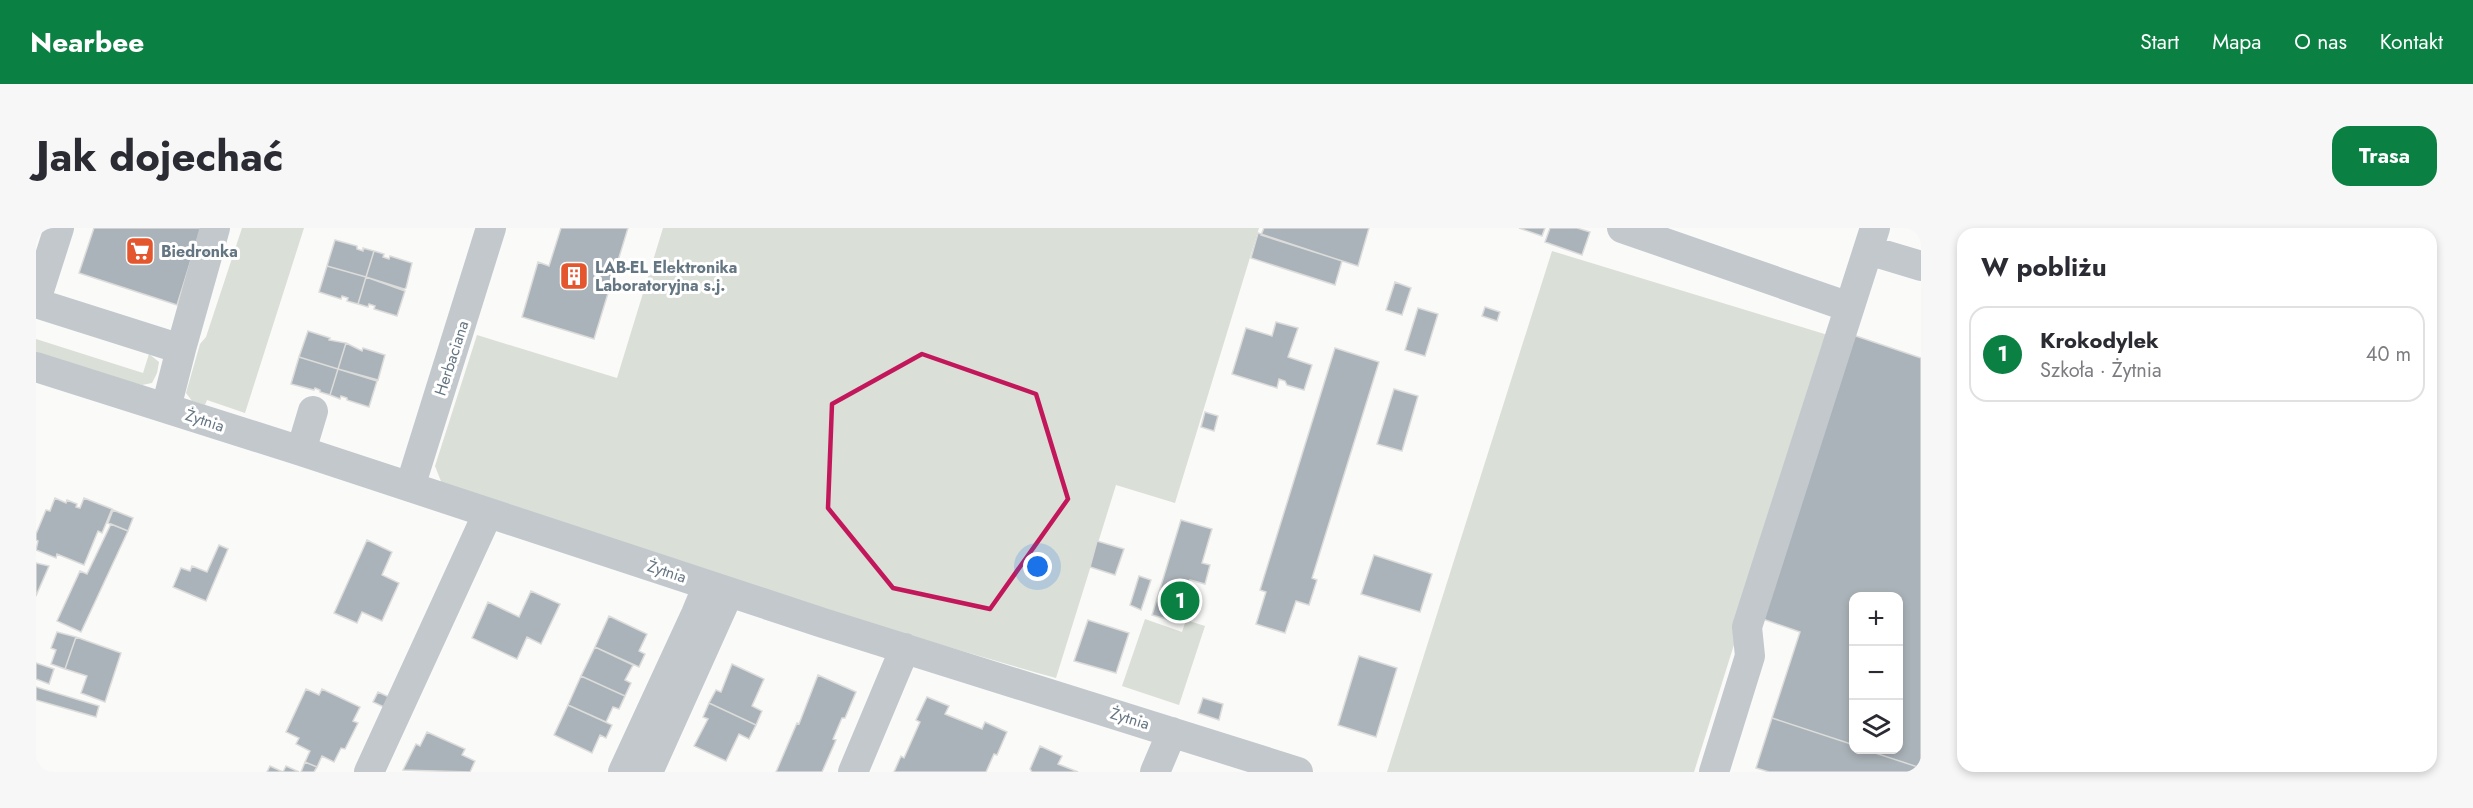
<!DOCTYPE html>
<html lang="pl">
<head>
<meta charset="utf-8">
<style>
	body { margin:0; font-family:Jost,sans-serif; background:#f7f7f7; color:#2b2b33 }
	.controls { position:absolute; right:18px; bottom:18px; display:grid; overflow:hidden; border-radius:12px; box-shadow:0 3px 9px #0003 }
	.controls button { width:54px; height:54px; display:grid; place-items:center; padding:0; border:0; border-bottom:2px solid #e1e1e2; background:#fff; color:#2b2b33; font:30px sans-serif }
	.you { position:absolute; left:1002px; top:339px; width:21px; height:21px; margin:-15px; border:4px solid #fff; border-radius:50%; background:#1a73e8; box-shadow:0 0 0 9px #1a73e833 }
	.badge { display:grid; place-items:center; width:39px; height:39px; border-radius:50%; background:#0b8043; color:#fff; font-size:20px; font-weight:700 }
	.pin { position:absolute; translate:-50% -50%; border:3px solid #fff; box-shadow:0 2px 6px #0006 }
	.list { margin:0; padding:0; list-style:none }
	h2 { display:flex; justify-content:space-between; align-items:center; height:78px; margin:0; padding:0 24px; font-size:26px }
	h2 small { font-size:20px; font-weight:400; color:#7c7c81 }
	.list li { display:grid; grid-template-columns:39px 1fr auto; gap:18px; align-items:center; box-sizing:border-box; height:96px; margin:0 12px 12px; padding:0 12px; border:2px solid #e1e1e2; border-radius:18px }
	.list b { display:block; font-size:22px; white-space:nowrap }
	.list p { margin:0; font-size:20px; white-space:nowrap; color:#7c7c81 }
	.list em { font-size:20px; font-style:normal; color:#7c7c81 }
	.icon { flex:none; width:33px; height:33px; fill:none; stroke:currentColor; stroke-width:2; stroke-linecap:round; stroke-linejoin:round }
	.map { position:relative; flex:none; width:1885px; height:544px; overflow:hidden; border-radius:18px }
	header { display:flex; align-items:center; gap:36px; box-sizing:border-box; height:84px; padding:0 30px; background:#0b8043; color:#fff }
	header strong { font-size:28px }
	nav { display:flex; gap:33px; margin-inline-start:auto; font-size:21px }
	.intro { display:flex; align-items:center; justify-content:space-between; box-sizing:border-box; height:144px; padding:0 36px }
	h1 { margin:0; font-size:42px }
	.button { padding:15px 27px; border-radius:18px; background:#0b8043; color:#fff; font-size:21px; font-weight:700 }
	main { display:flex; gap:36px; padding:0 36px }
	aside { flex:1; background:#fff; border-radius:18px; box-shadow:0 3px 9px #0003 }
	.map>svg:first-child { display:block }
	.green { fill:#dadfd7 }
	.building { fill:#aab3b9; stroke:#dcdcda; stroke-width:1.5 }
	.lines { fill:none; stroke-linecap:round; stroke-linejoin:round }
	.minor { stroke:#c3c8cc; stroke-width:30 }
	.marked { fill:none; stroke:#c2185b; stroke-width:4.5; stroke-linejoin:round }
	.labels { text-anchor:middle; stroke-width:6; stroke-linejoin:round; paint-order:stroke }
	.poi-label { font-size:16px; font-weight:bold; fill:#657683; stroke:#fff; text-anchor:start }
	.street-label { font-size:16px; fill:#657683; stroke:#fff }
</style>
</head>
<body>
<header>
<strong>Nearbee</strong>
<nav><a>Start</a><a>Mapa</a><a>O nas</a><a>Kontakt</a></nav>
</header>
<div class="intro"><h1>Jak dojechać</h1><a class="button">Trasa</a></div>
<main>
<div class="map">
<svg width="1885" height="544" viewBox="0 0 1885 544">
	<rect width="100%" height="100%" fill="#fafaf8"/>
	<!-- green -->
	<path class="green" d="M 206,0 L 268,0 L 209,185 L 171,172 L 169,177 L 156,173 L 150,165 L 164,116 L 170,109 Z
		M 627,0 L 1223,0 L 1139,275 L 1080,257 L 1020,450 C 813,392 610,323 406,256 L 399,238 L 441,107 L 581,150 Z
		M 1516,23 L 1795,108 L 1658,544 L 1351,544 Z
		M 0,111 L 107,145 L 113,126 L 123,134 L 121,145 L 116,155 L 106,157 L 0,130 Z
		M 1109,391 L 1146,404 L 1150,392 L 1169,398 L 1143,477 L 1086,458 Z"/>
	<!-- building -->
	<path class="building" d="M 58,0 L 165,0 L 141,77 L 43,45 Z
		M 525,0 L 592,0 L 558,111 L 486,89 L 502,34 L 513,38 Z
		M 1228,0 L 1333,0 L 1322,38 L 1225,7 Z
		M 1483,0 L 1509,0 L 1506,8 Z
		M 1514,0 L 1541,0 L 1554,4 L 1546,27 L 1509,14 Z
		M 1222,5 L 1306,33 L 1299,57 L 1215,30 Z
		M 299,12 L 321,18 L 321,21 L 327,23 L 327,20 L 338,23 L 330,49 L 291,38 Z
		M 338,23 L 348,26 L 347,29 L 353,31 L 354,28 L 376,35 L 370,60 L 368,61 L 330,49 Z
		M 291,38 L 330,49 L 322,76 L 311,73 L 312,70 L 306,68 L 305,71 L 283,64 Z
		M 330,49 L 369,63 L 361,88 L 338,81 L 339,78 L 333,76 L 332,79 L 322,76 Z
		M 1359,54 L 1375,60 L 1366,87 L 1350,82 Z
		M 1449,79 L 1464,84 L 1461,93 L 1446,88 Z
		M 1382,80 L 1402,86 L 1389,128 L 1369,122 Z
		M 1240,94 L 1262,100 L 1252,129 L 1276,137 L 1268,162 L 1251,157 L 1249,153 L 1243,151 L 1241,160 L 1196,146 L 1210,100 L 1236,108 Z
		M 272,103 L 294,110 L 293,112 L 310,115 L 302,141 L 263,129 Z
		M 1817,107 L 1885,130 L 1885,540 L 1830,522 L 1862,522 L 1862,368 L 1818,368 L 1818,517 L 1736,490 L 1764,404 L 1724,390 Z
		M 310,115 L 326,123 L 327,120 L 349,127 L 342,152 L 302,141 Z
		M 1299,120 L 1343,134 L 1276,350 L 1281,352 L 1273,377 L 1260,373 L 1249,405 L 1220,396 L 1230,364 L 1224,362 Z
		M 263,129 L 302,141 L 294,167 L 284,164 L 284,162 L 279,160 L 278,162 L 255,156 Z
		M 302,141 L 341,153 L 333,179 L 311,172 L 311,170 L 305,168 L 304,171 L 294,167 Z
		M 1358,161 L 1382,168 L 1366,223 L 1341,216 Z
		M 1169,184 L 1182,188 L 1178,203 L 1165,199 Z
		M 19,270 L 30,275 L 31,272 L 41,276 L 40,279 L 44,280 L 48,270 L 76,281 L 66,305 L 62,303 L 48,337 L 21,326 L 20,330 L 0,322 L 2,313 L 0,312 L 0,306 L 10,282 L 14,283 Z
		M 77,282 L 97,290 L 92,303 L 72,295 Z
		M 1145,292 L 1176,301 L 1166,335 L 1174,337 L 1169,356 L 1154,352 L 1141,394 L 1116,387 Z
		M 75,296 L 92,303 L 45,404 L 21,393 L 44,343 L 51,346 Z
		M 331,312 L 356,324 L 346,347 L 363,355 L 346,393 L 326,384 L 321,395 L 298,385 Z
		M 1061,313 L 1088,321 L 1079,347 L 1054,339 Z
		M 183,317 L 192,321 L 170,373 L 137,359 L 145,340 L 154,343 L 156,338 L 171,344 Z
		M 1338,327 L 1396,346 L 1384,384 L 1325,366 Z
		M 0,335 L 13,338 L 0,368 Z
		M 1103,348 L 1115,352 L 1105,382 L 1094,377 Z
		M 495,363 L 524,376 L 505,416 L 491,409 L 481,431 L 436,410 L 452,374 L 483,389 Z
		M 573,388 L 611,406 L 603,423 L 609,426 L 603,439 L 559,419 Z
		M 1052,392 L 1093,405 L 1080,445 L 1038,433 Z
		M 21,404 L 40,409 L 29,441 L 15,436 L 20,422 L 15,420 Z
		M 40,409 L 85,425 L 69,474 L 45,465 L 51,448 L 29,441 Z
		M 559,419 L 597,437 L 589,452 L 595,455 L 589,468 L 545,448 Z
		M 1323,428 L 1361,440 L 1340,509 L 1302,497 Z
		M 0,435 L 18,441 L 13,456 L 0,451 Z
		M 696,436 L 728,451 L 716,478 L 726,483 L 720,497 L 673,475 L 680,462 L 685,464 Z
		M 782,447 L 820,464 L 809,490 L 806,490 L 797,511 L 800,512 L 786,544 L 740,544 L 761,495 L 763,496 Z
		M 545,448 L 589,468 L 583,481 L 577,479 L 570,494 L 532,477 Z
		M 0,459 L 63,478 L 60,489 L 0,472 Z
		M 270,461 L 283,467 L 286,461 L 324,479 L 317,493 L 322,495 L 309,521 L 305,520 L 298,534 L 286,528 L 281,539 L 269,534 L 274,523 L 260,516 L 263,510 L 250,504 Z
		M 342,464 L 353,469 L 348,479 L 337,474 Z
		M 891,469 L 913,478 L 909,486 L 946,501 L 949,494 L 971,504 L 961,527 L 958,526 L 950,544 L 858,544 L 865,528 L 868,530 L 884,494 L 880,492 Z
		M 1167,470 L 1187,476 L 1183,492 L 1162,485 Z
		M 673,475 L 720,497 L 713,511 L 703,506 L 690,533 L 658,518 L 672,491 L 667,489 Z
		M 532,477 L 576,497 L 570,510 L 564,507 L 556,525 L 518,507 Z
		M 1736,490 L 1818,517 L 1818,522 L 1830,522 L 1885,540 L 1885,544 L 1733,544 L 1720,540 Z
		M 391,504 L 429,521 L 426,527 L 439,533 L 434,544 L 367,542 L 380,516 L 384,518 Z
		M 1004,518 L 1026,528 L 1022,536 L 1042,544 L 996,544 L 994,541 Z
		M 269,534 L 281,539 L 278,544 L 265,544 Z
		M 234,538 L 247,544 L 250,538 L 263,544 L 231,544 Z"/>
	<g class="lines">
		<!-- minor -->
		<path class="minor" d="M 1586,0 L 1813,79
			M 1832,22 L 1885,38
			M 0,72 L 23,0
			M 0,75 L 145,121 L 130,180
			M 145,121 L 179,0
			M 0,139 L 265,223 L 787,395 L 1262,544
			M 265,223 L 277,183
			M 374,259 L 455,0
			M 333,544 L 452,285
			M 587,544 L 660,386 L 672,357
			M 612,544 L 693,364
			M 817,544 L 869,420
			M 1119,544 L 1136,504
			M 1678,544 L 1714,428 L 1711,399 L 1839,0"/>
	</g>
	<!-- marked area -->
	<path class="marked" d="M 886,126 L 1000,166 L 1032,271 L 954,381 L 857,360 L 792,280 L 796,176 Z"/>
	<!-- icons -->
	<defs>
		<g id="supermarket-square" transform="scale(1.5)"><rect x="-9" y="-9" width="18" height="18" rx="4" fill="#e4572e" stroke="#fff"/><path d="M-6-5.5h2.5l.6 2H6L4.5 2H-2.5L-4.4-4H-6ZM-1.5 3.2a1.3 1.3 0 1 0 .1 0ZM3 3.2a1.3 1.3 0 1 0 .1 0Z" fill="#fff"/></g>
		<g id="building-square" transform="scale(1.5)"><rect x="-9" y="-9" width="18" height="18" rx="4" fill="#e4572e" stroke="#fff"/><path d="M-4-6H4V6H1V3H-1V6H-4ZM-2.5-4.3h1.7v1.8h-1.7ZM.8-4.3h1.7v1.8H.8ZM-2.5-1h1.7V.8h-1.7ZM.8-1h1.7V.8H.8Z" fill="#fff"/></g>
	</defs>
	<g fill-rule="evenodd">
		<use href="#supermarket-square" x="104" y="23"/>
		<use href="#building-square" x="538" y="48"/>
	</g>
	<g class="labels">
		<!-- poi labels -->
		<g class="poi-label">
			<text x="125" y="29">Biedronka</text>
			<text x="559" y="45">LAB-EL Elektronika<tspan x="559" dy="18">Laboratoryjna s.j.</tspan></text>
		</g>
		<!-- street labels -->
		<g class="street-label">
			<text transform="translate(415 130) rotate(-72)" y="6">Herbaciana</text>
			<text transform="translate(169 192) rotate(18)" y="6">Żytnia</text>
			<text transform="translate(631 343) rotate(18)" y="6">Żytnia</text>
			<text transform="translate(1094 490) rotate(17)" y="6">Żytnia</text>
		</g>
	</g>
</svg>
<div class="controls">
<button>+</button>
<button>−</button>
<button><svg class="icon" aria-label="layers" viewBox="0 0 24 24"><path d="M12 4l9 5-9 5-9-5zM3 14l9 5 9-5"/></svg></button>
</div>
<div class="you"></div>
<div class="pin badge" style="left:1144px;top:373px">1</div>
</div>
<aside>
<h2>W pobliżu<small></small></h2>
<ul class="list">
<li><span class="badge">1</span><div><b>Krokodylek</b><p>Szkoła · Żytnia</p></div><em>40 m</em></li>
</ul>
</aside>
</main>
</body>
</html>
